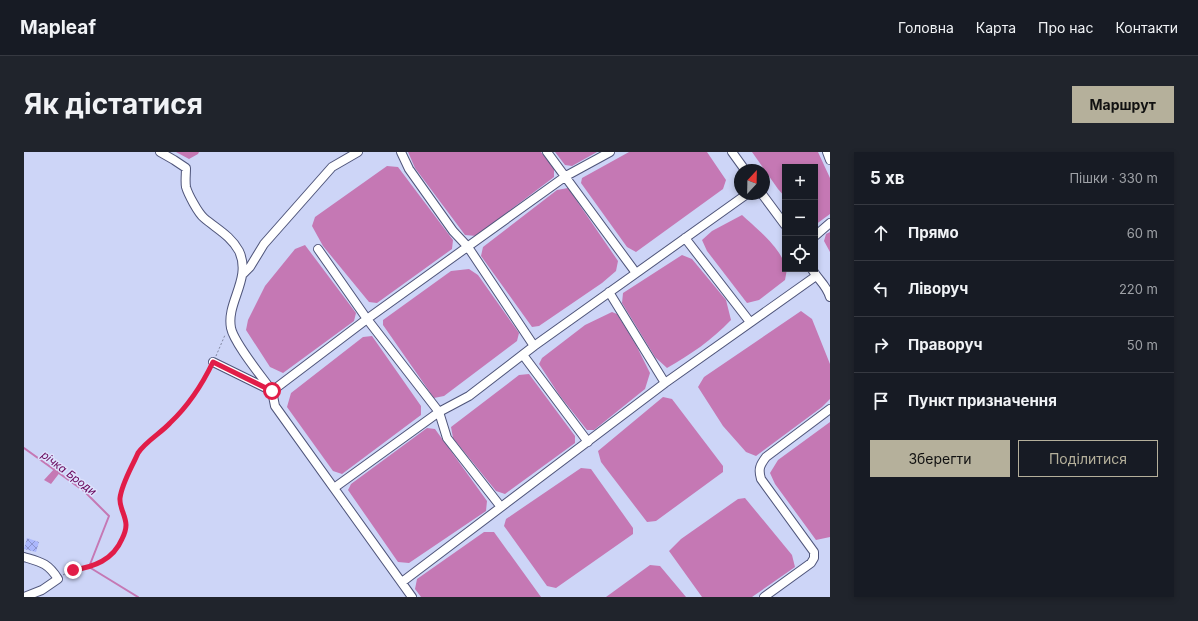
<!DOCTYPE html>
<html lang="uk">
<head>
<meta charset="utf-8">
<style>
	body { margin:0; font-family:Inter,sans-serif; background:#20242c; color:#f1f3f6 }
	.controls { position:absolute; right:12px; top:12px; display:grid; overflow:hidden; border-radius:0px; box-shadow:0 2px 6px #0003 }
	.controls button { width:36px; height:36px; display:grid; place-items:center; padding:0; border:0; border-bottom:1px solid #363941; background:#171b24; color:#f1f3f6; font:20px sans-serif }
	.compass { position:absolute; left:710px; top:12px; width:36px; height:36px; border-radius:50%; background:#171b24; box-shadow:0 2px 6px #0003; rotate:22deg }
	.stop { position:absolute; width:12px; height:12px; margin:-9px; border:3px solid #e11d48; border-radius:50%; background:#fff }
	.stop.end { background:#e11d48; border-color:#fff; box-shadow:0 1px 4px #0008 }
	.list { margin:0; padding:0; list-style:none }
	h2 { display:flex; justify-content:space-between; align-items:center; height:52px; margin:0; padding:0 16px; font-size:17px }
	h2 small { font-size:13px; font-weight:400; color:#9ea1a6 }
	.list li { display:grid; grid-template-columns:26px 1fr auto; gap:12px; align-items:center; box-sizing:border-box; height:56px; padding:0 16px; border-top:1px solid #363941 }
	.list b { display:block; font-size:15px; white-space:nowrap }
	.list em { font-size:13px; font-style:normal; color:#9ea1a6 }
	.actions { display:flex; gap:8px; padding:12px 16px }
	.actions a { flex:1; padding:9px 0; border:1px solid #b5b09b; border-radius:0px; text-align:center; font-size:14px; color:#b5b09b }
	.actions .main { background:#b5b09b; color:#111 }
	.icon { flex:none; width:22px; height:22px; fill:none; stroke:currentColor; stroke-width:2; stroke-linecap:round; stroke-linejoin:round }
	.map { position:relative; flex:none; width:806px; height:445px; overflow:hidden; border-radius:0px }
	header { display:flex; align-items:center; gap:24px; box-sizing:border-box; height:56px; padding:0 20px; background:#171b24; border-bottom:1px solid #363941 }
	header strong { font-size:19px }
	nav { display:flex; gap:22px; margin-inline-start:auto; font-size:14px }
	.intro { display:flex; align-items:center; justify-content:space-between; box-sizing:border-box; height:96px; padding:0 24px }
	h1 { margin:0; font-size:28px }
	.button { padding:10px 18px; border-radius:0px; background:#b5b09b; color:#111; font-size:14px; font-weight:700 }
	main { display:flex; gap:24px; padding:0 24px }
	aside { flex:1; background:#171b24; border-radius:0px; box-shadow:0 2px 6px #0003 }
	.map>svg:first-child { display:block }
	.water { fill:#c578b4 }
	.lines { fill:none; stroke-linecap:round; stroke-linejoin:round }
	.stream { stroke:#c578b4; stroke-width:2 }
	.building { fill:url(#building-cross-hatch) }
	.minor-casing { stroke:#4f557a; stroke-width:10 }
	.path { stroke:#8287a1; stroke-width:1; stroke-dasharray:2 2; stroke-linecap:butt }
	.minor { stroke:#fff; stroke-width:8 }
	.route { stroke:#e11d48; stroke-width:5 }
	.labels { text-anchor:middle; stroke-width:3; stroke-linejoin:round; paint-order:stroke }
	.water-label { font-size:11px; font-style:italic; fill:#670459; stroke:#dde2fd }
</style>
</head>
<body>
<header>
<strong>Mapleaf</strong>
<nav><a>Головна</a><a>Карта</a><a>Про нас</a><a>Контакти</a></nav>
</header>
<div class="intro"><h1>Як дістатися</h1><a class="button">Маршрут</a></div>
<main>
<div class="map">
<svg width="806" height="445" viewBox="0 0 806 445">
	<defs>
		<pattern id="building-cross-hatch" width="8" height="8" patternUnits="userSpaceOnUse"><rect width="8" height="8" fill="#abb7fc"/><path d="M0 0l8 8M0 8l8-8" fill="none" stroke="#8c95ce"/></pattern>
	</defs>
	<rect width="100%" height="100%" fill="#cdd5f7"/>
	<!-- water -->
	<path class="water" d="M 152,0 L 175,0 L 174,2 L 165,7 Z
		M 384,0 L 517,0 L 530,17 L 530,25 L 452,84 L 441,83 L 391,16 Z
		M 531,0 L 573,0 L 548,14 L 541,13 Z
		M 605,0 L 683,0 L 702,28 L 699,37 L 612,100 L 603,95 L 557,31 L 558,26 Z
		M 728,0 L 794,0 L 806,26 L 806,62 L 791,73 L 791,15 L 761,15 L 761,45 L 754,37 Z
		M 363,14 L 374,15 L 429,88 L 428,97 L 353,151 L 345,150 L 299,94 L 288,74 L 291,65 Z
		M 544,36 L 594,109 L 592,119 L 578,131 L 515,174 L 508,175 L 457,104 L 459,95 L 533,38 Z
		M 718,63 C 731,75 761,99 761,117 L 763,117 L 761,128 L 735,148 L 723,151 L 683,99 L 678,88 L 688,79 Z
		M 806,80 L 806,100 L 800,89 L 802,82 Z
		M 281,93 L 332,161 L 330,169 L 259,221 L 246,215 L 222,178 L 224,168 L 241,134 L 271,97 Z
		M 658,103 L 668,107 L 702,148 L 707,168 C 688,188 666,203 643,216 L 631,205 L 598,151 L 599,141 Z
		M 445,117 L 454,123 L 495,181 L 493,189 L 420,244 L 410,246 L 359,173 L 359,168 L 427,119 Z
		M 777,159 L 788,167 L 806,212 L 806,247 L 798,255 L 732,304 L 722,300 L 699,274 L 674,235 L 680,225 Z
		M 588,160 L 593,162 L 612,193 L 626,221 L 621,237 L 570,278 L 563,278 L 536,244 L 515,212 L 518,206 L 561,173 Z
		M 348,184 L 397,254 L 397,263 L 318,322 L 309,319 L 263,255 L 267,241 L 339,185 Z
		M 505,222 L 551,284 L 551,291 L 481,342 L 472,339 L 429,286 L 427,275 L 495,223 Z
		M 639,245 L 648,247 L 699,314 L 699,320 L 632,369 L 623,370 L 577,310 L 574,299 Z
		M 806,270 L 806,385 L 792,388 L 751,332 L 746,321 L 754,308 Z
		M 403,276 L 411,277 L 463,349 L 462,359 L 385,411 L 374,410 L 324,338 L 327,332 Z
		M 31,316 L 37,319 L 27,332 L 20,328 Z
		M 557,316 L 567,317 L 609,376 L 609,382 L 532,436 L 523,434 L 480,374 L 482,367 Z
		M 721,346 L 768,403 L 771,415 L 728,445 L 678,445 L 645,399 L 657,387 L 714,347 Z
		M 460,380 L 470,380 L 517,445 L 397,445 L 391,437 L 393,427 Z
		M 626,413 L 636,414 L 662,445 L 582,445 Z"/>
	<g class="lines">
		<!-- stream -->
		<path class="stream" d="M 0,296 L 60,339 L 85,364 L 65,415 L 114,445"/>
	</g>
	<!-- building -->
	<path class="building" d="M 3,386 L 15,390 L 12,400 L 0,397 Z"/>
	<g class="lines">
		<!-- minor casing -->
		<g class="minor-casing">
			<path id="minor" d="M 136,0 L 150,8 L 162,16 C 162,22 161,29 162,35 C 164,42 174,61 180,66 C 193,77 207,84 215,99 C 228,127 202,150 207,176 C 210,191 238,225 248,239 L 343,167 L 542,24 L 586,0
				M 377,0 L 385,17 L 429,79 L 444,95 L 510,194
				M 523,0 L 612,121
				M 708,0 L 721,18
				M 803,0 L 806,8
				M 738,42 L 761,73
				M 791,84 L 806,71
				M 661,86 L 726,170
				M 294,97 L 343,167 L 415,260 L 423,286 L 477,355
				M 788,117 C 794,128 802,132 806,145
				M 219,122 L 226,115 L 240,92 L 308,15 L 334,0
				M 585,140 L 641,231
				M 499,203 L 564,290
				M 189,210 L 248,239 L 251,254 L 388,445
				M 310,336 L 415,260 L 445,244 L 510,194 L 723,42
				M 0,405 C 17,410 24,411 34,427 L 18,438 L 0,445
				M 378,430 L 641,231 L 792,124
				M 740,445 L 787,411 L 790,406 L 790,400 L 737,327 C 734,317 736,313 742,305 L 806,257"/>
		</g>
		<!-- path -->
		<path class="path" d="M 192,204 L 201,183
			M 39,423 C 53,415 70,417 83,407 C 94,399 105,382 101,367 C 99,359 95,352 97,344 C 100,329 108,314 114,301 C 120,290 133,283 142,275 C 160,260 175,238 186,217"/>
		<!-- minor -->
		<use href="#minor" class="minor"/>
	</g>
	<g class="lines">
		<!-- route -->
		<path class="route" d="M 49,418 C 70,415 89,408 98,387 C 100,383 102,378 102,373 C 102,364 95,355 96,346 C 98,331 108,315 114,301 C 122,289 137,281 146,271 C 164,254 178,233 189,210 L 248,239"/>
	</g>
	<g class="labels">
		<!-- water labels -->
		<g class="water-label">
			<text transform="translate(45 321) rotate(37)" y="4">річка Броди</text>
		</g>
	</g>
</svg>
<div class="controls">
<button>+</button>
<button>−</button>
<button><svg class="icon" aria-label="locate" viewBox="0 0 24 24"><circle cx="12" cy="12" r="6"/><path d="M12 2v4M12 18v4M2 12h4M18 12h4"/></svg></button>
</div>
<svg class="compass" viewBox="-18 -18 36 36"><path d="M0-13l5 13h-10z" fill="#e53935"/><path d="M0 13l5-13h-10z" fill="#9ea1a6"/></svg>
<div class="stop" style="left:248px;top:239px"></div>
<div class="stop end" style="left:49px;top:418px"></div>
</div>
<aside>
<h2>5 хв<small>Пішки · 330 m</small></h2>
<ul class="list">
<li><svg class="icon" aria-label="ahead" viewBox="0 0 24 24"><path d="M12 20V5M6 11l6-6 6 6"/></svg><div><b>Прямо</b></div><em>60 m</em></li>
<li><svg class="icon" aria-label="left" viewBox="0 0 24 24"><path d="M17 20v-9H6M10 6l-5 5 5 5"/></svg><div><b>Ліворуч</b></div><em>220 m</em></li>
<li><svg class="icon" aria-label="right" viewBox="0 0 24 24"><path d="M7 20v-9h11M14 6l5 5-5 5"/></svg><div><b>Праворуч</b></div><em>50 m</em></li>
<li><svg class="icon" aria-label="arrive" viewBox="0 0 24 24"><path d="M6 21V4h12l-3 4 3 4H6"/></svg><div><b>Пункт призначення</b></div></li>
</ul>
<div class="actions"><a class="main">Зберегти</a><a>Поділитися</a></div>
</aside>
</main>
</body>
</html>
